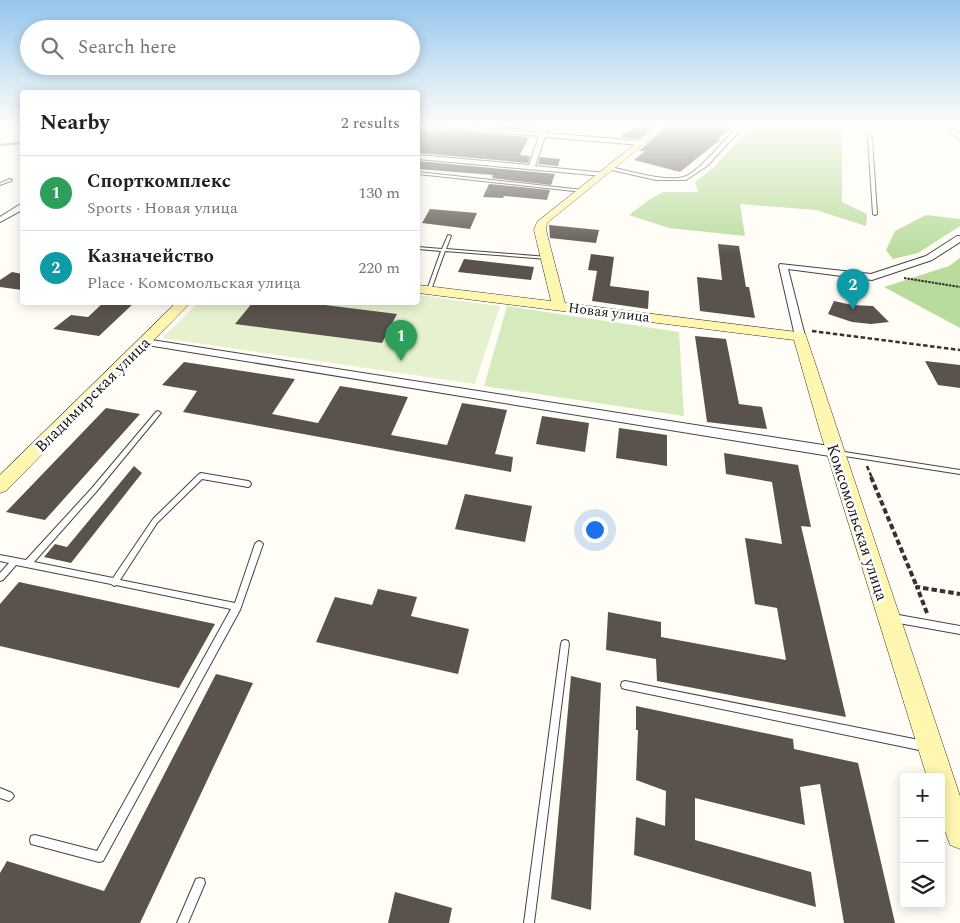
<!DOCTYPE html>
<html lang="en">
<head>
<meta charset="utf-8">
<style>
	body { margin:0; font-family:Spectral,serif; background:#f2f2f2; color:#222 }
	.controls { position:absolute; right:15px; bottom:15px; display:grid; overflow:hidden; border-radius:5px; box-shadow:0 2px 12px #0003 }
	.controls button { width:45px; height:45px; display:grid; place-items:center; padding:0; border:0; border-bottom:1px solid #e0e0e0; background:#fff; color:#222; font:25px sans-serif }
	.you { position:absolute; left:594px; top:529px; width:18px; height:18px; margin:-12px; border:4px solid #fff; border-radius:50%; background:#1a73e8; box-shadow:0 0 0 8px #1a73e833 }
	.badge { display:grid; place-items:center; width:32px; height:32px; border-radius:50%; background:#c4262e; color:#fff; font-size:16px; font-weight:700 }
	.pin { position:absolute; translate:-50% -41px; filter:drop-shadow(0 1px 2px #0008) }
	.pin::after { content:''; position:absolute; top:26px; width:18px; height:15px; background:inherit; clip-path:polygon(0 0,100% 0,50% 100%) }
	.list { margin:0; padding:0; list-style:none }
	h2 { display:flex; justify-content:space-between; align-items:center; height:65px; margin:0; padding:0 20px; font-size:21px }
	h2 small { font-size:16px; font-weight:400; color:#767676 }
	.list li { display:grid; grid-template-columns:32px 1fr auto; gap:15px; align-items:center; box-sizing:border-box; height:75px; padding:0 20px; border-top:1px solid #e0e0e0 }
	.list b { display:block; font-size:19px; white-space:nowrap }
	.list p { margin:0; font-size:16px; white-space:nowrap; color:#767676 }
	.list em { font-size:16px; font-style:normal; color:#767676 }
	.icon { flex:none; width:28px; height:28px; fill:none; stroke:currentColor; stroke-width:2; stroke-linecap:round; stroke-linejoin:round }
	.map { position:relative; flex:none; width:960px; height:923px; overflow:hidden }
	.search { position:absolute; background:#fff; box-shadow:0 2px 12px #0003; left:20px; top:20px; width:400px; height:55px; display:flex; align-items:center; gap:12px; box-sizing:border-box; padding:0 18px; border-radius:28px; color:#767676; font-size:19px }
	.panel { position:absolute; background:#fff; box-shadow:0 2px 12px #0003; left:20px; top:90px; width:400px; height:215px; border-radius:5px }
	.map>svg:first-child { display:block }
	.green { fill:#d5ebbd }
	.forest { fill:#b9dc9c }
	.pitch { fill:#e6f2cf }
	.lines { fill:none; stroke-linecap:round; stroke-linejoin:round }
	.stream { stroke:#3f96cf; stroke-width:2.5 }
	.building { fill:#5a524d }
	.lane-casing { stroke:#444; stroke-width:2 }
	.street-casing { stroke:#444; stroke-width:2 }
	.secondary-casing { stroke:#333; stroke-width:1 }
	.path-far2 { stroke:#333; stroke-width:2; stroke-dasharray:2.5 1; stroke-linecap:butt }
	.path-far1 { stroke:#333; stroke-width:2.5; stroke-dasharray:4.5 2.5; stroke-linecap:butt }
	.path { stroke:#333; stroke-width:4; stroke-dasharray:5.5 3; stroke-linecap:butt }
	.lane { fill:#fff; fill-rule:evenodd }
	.street { fill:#fff; fill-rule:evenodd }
	.secondary { fill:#fff6b0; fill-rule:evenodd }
	.labels { text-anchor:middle; stroke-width:5; stroke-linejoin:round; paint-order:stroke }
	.far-street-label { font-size:14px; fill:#111; stroke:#fff }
	.street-label { font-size:16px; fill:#111; stroke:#fff }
</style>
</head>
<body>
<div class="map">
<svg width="960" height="923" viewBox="0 0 960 923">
	<rect width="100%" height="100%" fill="#fffdf5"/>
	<!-- green -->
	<path class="green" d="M 507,306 L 679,332 L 684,416 L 484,386 Z"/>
	<!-- forest -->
	<path class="forest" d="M 752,126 L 842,126 L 842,202 L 867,214 L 866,226 L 816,210 L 740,204 L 745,236 L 669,228 L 629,215 L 650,199 L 663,192 L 698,192 L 695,182 L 712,169 Z
		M 926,215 L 960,219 L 960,226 L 918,253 L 893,259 L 886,250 L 895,231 Z
		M 960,258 L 960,328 L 884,287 L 949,266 Z"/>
	<!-- pitch -->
	<path class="pitch" d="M 418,295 L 500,306 L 475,384 L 162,338 L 198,303 L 418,302 Z"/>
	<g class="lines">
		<!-- stream -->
		<path class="stream" d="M 0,145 L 22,143"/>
	</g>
	<!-- building -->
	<path class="building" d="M 469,126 L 535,126 L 532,130 Z
		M 637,126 L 656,126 L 639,139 L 620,137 Z
		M 668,126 L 734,126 L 718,139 L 720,140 L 680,172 L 634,160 L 645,151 L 639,151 Z
		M 434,128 L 529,137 L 520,155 L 530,156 L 528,163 L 418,153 L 418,129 L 434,131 Z
		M 540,157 L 560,159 L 558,166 L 538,164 Z
		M 418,161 L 555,174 L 551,185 L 492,178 L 493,175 L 418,169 Z
		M 489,184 L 550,190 L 547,200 L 504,196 L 503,198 L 483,197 Z
		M 430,209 L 477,213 L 470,229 L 422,223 Z
		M 549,225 L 599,230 L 596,243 L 550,238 Z
		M 718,244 L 739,246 L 746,287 L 749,287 L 755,318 L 700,311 L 697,277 L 722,280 Z
		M 591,254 L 614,257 L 610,286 L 649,291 L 648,309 L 592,301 L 597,271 L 588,270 Z
		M 464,259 L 534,267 L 531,280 L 458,272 Z
		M 12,272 L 22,274 L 22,290 L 0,287 L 0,280 Z
		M 834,301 L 852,305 L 873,306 L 889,322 L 871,324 L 852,322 L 828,314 Z
		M 104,302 L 135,302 L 99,336 L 53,329 L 71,315 L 88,317 Z
		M 253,302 L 301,302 L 397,314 L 382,343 L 235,324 Z
		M 695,336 L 726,339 L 739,404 L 762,407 L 767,429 L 707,422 Z
		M 925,361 L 960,365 L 960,388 L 938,385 Z
		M 184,362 L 295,379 L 272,414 L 318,423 L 340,386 L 408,397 L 391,435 L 447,445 L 462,403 L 507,410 L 495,454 L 513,457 L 511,472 L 183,412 L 197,391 L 162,385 Z
		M 106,408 L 140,414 L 45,520 L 6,512 Z
		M 542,416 L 589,423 L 585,452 L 536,444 Z
		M 619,428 L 667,435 L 667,466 L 616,458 Z
		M 724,453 L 798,465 L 811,527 L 801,526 L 846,717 L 657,681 L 656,659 L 606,650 L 608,612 L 661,622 L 661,637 L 786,660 L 777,608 L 755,604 L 745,538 L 782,544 L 772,482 L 726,474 Z
		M 134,466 L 142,473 L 71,563 L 44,557 L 55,544 L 67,547 Z
		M 465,494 L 532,506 L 525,542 L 455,529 Z
		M 19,582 L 215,624 L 179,688 L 0,646 L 0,604 Z
		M 378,589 L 417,597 L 411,616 L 469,629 L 458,674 L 316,642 L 335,597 L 372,605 Z
		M 216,674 L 253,683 L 140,923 L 0,923 L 0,873 L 7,861 L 104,891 Z
		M 571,676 L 601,683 L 591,910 L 551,899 Z
		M 636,706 L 793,739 L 794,749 L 858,763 L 895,923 L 844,923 L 820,784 L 800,787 L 805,825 L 695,798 L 695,840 L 811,872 L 816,907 L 634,855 L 636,817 L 665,826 L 666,791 L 636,780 L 638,730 L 636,730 Z
		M 395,892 L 452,908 L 449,923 L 388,923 Z"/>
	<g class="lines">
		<!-- lane casing -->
		<g class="lane-casing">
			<path id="lane" d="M 859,126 L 861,126 L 872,138 L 877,214 L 875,215 L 873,214 L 868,138 Z
				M 418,172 L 583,190 L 585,191 L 583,192 L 418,174 Z
				M 10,179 L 12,180 L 11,181 L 0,185 L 0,183 Z
				M 448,235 L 451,236 L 446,249 L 548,257 L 550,258 L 548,259 L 445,251 L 431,290 L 427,291 L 427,290 L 441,251 L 418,249 L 418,247 L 442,249 Z
				M 158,411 L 161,413 L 160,414 L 96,492 L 34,562 L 113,578 L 153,519 L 199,474 L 201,473 L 248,481 L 250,482 L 251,484 L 250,486 L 248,487 L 202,479 L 157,523 L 120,580 L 235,603 L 255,544 L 257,542 L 259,541 L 261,542 L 263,544 L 240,610 L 103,861 L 99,862 L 35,845 L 31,844 L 30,840 L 31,836 L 35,835 L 97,851 L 231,609 L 116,585 L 114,586 L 111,584 L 16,565 L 3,580 L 0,581 L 0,573 L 9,563 L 0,561 L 0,555 L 26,560 L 92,488 L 156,412 Z
				M 836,451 L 838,451 L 960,470 L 960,474 L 838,455 L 835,453 Z
				M 893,614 L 960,626 L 960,634 L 893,622 L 890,621 L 889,618 L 890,615 Z
				M 565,640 L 568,641 L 569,644 L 534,923 L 524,923 L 561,644 L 562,641 Z
				M 625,681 L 924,741 L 927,743 L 929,746 L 927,749 L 924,751 L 625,689 L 622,688 L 621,685 L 622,682 Z
				M 0,788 L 12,793 L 14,796 L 12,799 L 9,801 L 0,798 Z
				M 200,878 L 204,879 L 205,883 L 188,923 L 177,923 L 196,879 Z"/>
		</g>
		<!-- street casing -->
		<g class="street-casing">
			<path id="street" d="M 432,126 L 451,126 L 540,133 L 545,126 L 548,128 L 546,133 L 641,141 L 644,143 L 641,145 L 545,137 L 535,166 L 605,173 L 606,174 L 603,176 L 418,159 L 418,155 L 529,165 L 539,136 Z
				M 738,126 L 744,126 L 707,166 L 686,180 L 656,180 L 607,169 L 610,167 C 630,171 664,182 684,177 C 699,172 726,138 738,126 Z
				M 942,126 L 948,126 L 960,135 L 960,140 Z
				M 19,205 L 22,205 L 22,210 L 0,222 L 0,217 Z
				M 957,236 L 960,236 L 960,242 L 932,260 L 872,280 L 788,269 L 805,336 L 800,339 L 795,336 L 779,266 L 780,264 L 871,274 L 926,256 Z
				M 145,339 L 836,447 L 840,449 L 842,452 L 840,455 L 836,457 L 141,344 L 141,340 Z"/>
		</g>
		<!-- secondary casing -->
		<g class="secondary-casing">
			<path id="secondary" d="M 658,126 L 666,126 L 547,223 L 546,230 L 565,303 L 805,333 L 960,796 L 960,849 L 950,845 L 941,820 L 941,777 L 927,777 L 819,428 L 794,340 L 418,293 L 418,285 L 551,301 L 534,230 L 537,222 Z
				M 177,302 L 191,302 L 6,491 L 0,493 L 0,475 Z"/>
		</g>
		<!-- path-far2 -->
		<path class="path-far2" d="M 904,278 L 960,287"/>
		<!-- path-far1 -->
		<path class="path-far1" d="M 812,331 L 960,350
			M 867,466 L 872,478"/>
		<!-- path -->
		<path class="path" d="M 871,477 L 917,587
			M 927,613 L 917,587 L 960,594"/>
		<!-- lane -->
		<use href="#lane" class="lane"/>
		<!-- street -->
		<use href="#street" class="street"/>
		<!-- secondary -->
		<use href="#secondary" class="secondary"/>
	</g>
	<!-- sky -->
	<linearGradient id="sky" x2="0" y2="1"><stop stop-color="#95c6ee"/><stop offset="0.49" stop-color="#fffefa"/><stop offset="1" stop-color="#fffefa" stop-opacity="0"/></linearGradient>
	<rect width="960" height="255" fill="url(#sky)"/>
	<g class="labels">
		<!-- far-street labels -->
		<g class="far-street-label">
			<text transform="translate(609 312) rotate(7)" y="5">Новая улица</text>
		</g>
		<!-- street labels -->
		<g class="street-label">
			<text transform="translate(92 394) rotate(-45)" y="6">Владимирская улица</text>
			<text transform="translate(858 522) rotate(72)" y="6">Комсомольская улица</text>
		</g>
	</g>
</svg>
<div class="controls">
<button>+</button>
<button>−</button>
<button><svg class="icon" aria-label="layers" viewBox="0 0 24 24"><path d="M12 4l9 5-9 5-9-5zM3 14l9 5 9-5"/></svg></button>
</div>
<div class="you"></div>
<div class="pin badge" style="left:401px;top:361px;background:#2e9e5b">1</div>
<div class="pin badge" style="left:853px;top:310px;background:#0f9aa8">2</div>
<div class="search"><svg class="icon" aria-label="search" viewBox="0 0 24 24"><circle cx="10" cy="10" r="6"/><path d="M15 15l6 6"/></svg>Search here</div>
<section class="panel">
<h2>Nearby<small>2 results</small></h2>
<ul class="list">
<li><span class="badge" style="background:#2e9e5b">1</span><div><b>Спорткомплекс</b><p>Sports · Новая улица</p></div><em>130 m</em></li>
<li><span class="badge" style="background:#0f9aa8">2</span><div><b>Казначейство</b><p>Place · Комсомольская улица</p></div><em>220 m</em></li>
</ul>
</section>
</div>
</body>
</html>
